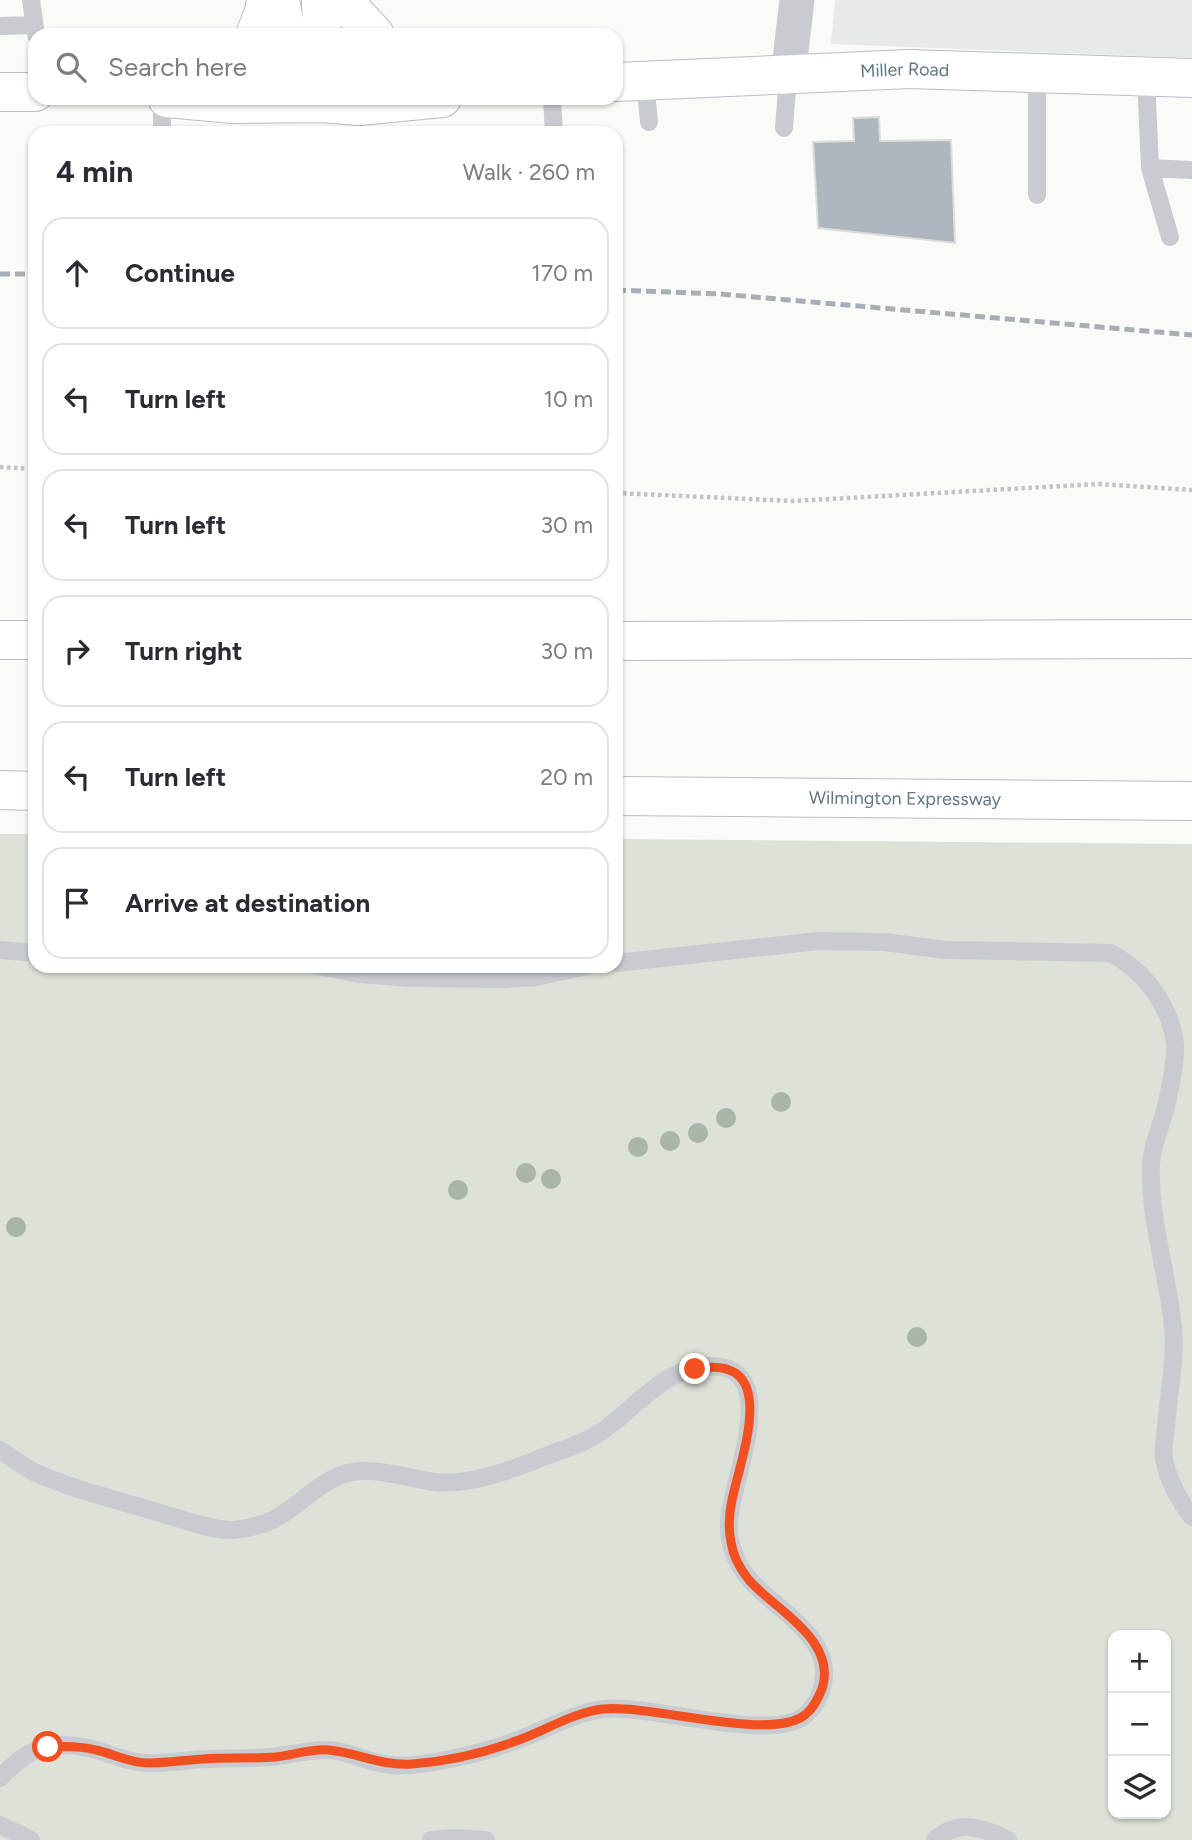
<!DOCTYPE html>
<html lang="en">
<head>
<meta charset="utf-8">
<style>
	body { margin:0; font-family:Figtree,sans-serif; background:#f2f2f3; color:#2b2b33 }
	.controls { position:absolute; right:21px; bottom:21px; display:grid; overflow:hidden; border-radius:14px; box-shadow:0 2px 5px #0004 }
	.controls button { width:63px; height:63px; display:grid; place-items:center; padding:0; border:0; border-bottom:2px solid #e1e1e2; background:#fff; color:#2b2b33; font:35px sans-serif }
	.stop { position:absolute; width:21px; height:21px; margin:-16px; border:5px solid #f25020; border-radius:50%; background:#fff }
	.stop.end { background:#f25020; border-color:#fff; box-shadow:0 2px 7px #0008 }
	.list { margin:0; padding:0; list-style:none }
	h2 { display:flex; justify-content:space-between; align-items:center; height:91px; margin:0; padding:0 28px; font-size:30px }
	h2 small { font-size:23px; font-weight:400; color:#7c7c81 }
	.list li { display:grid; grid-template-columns:46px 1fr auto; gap:21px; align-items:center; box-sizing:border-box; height:112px; margin:0 14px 14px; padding:0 14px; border:2px solid #e1e1e2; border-radius:21px }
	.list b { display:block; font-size:26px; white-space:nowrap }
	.list em { font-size:23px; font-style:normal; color:#7c7c81 }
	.icon { flex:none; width:38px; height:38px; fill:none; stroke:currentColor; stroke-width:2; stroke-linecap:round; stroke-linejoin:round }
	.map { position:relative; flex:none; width:1192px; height:1840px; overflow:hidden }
	.search { position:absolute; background:#fff; box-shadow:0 2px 5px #0004; left:28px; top:28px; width:595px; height:77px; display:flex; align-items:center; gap:18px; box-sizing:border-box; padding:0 24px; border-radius:21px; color:#7c7c81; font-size:26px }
	.panel { position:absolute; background:#fff; box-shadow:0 2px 5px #0004; left:28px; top:126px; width:595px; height:847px; border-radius:21px }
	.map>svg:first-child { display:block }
	.built { fill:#e8e9e9 }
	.green { fill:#dce2d8; fill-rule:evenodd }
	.building { fill:#adb7bd; stroke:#dcdcda; stroke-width:2 }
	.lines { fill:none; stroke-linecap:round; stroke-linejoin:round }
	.secondary-casing { stroke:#b7bec3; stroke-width:40 }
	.highway-casing { stroke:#babec1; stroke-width:40 }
	.path { stroke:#c1c4c6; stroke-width:4.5; stroke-dasharray:3.5 3.5; stroke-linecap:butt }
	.lane { stroke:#c8ccd0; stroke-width:18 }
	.street { stroke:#c8ccd0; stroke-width:35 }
	.secondary { stroke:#fff; stroke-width:38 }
	.highway { stroke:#fff; stroke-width:38 }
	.rail { stroke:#a7afb5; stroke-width:5; stroke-dasharray:10 5; stroke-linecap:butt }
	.tree { fill:#a9b5a6 }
	.route { stroke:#f25020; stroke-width:9 }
	.labels { text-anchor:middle; stroke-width:7; stroke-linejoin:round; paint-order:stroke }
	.street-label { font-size:18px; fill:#627685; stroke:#fff }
</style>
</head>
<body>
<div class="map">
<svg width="1192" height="1840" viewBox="0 0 1192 1840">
	<rect width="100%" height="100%" fill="#fafaf8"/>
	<!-- built -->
	<path class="built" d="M 835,0 L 1192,0 L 1192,58 L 831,44 Z"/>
	<!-- green -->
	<path class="green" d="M 0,834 L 35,834 L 35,966 L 616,966 L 616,839 L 1192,844 L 1192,1840 L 0,1840 ZM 1113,1635 L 1166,1635 L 1166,1814 L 1113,1814 Z"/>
	<!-- building -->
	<path class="building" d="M 879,117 L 880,141 L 951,140 L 955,243 L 818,228 L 813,142 L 854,141 L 853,118 Z"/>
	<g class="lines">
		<!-- secondary casing -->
		<g class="secondary-casing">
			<g id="secondary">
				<path d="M 280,0 L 285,26 L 290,35"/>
				<path d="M 321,0 L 322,35"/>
				<path d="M 343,0 L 375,35"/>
				<path d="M 255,35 L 264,12 L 266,0"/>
				<path id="s1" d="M 616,82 L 910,69 L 1192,78"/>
				<path d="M 0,92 L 35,92"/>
				<path d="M 167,98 L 233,104 L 321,103 L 359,106 L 442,98"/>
			</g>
		</g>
		<!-- highway casing -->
		<g class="highway-casing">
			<g id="highway">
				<path d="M 0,640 L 35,640"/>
				<path d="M 616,641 L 1192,639"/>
				<path d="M 0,790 L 35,791"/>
				<path id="s2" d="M 616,796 L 1192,801"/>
			</g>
		</g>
		<!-- path -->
		<path class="path" d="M 0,467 L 35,469
			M 616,493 L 793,501 L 1099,484 L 1192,490"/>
		<!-- lane -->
		<path class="lane" d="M 31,0 L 36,35
			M 0,26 L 34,25
			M 1146,76 L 1150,168 L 1192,170
			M 645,81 L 649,122
			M 162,98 L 162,133
			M 552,98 L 554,133
			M 784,128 L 788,76
			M 1150,168 L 1170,237
			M 1037,195 L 1037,73
			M 0,950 L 35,953
			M 616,963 L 818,941 L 885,942 L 945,950 L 1110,953 C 1143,969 1171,1006 1175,1044 C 1176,1065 1170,1087 1166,1107 C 1161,1126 1152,1145 1151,1164 C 1149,1222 1168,1272 1173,1328 C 1176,1361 1168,1395 1166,1428 C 1165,1439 1162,1450 1164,1460 C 1169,1482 1178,1499 1192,1517
			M 319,966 L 359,974 L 411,978 L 504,979 L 536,977 L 587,966
			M 0,1450 C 11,1457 22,1466 34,1472 C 74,1490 118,1500 160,1513 C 182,1519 206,1529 229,1530 C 241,1530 257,1526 268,1522 C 303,1507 324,1470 365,1471 C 389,1471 412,1479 435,1482 C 478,1486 524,1464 562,1450 C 575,1445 588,1441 599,1433 C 635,1410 663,1367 710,1366 C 786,1365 729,1485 729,1523 C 728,1543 736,1563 749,1579 C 776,1611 839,1639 821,1691 C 818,1700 813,1709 804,1716 C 769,1743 652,1704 604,1709 C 578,1712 552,1726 528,1736 C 503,1746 477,1754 450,1759 C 431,1763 409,1767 390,1765 C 369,1763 351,1752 331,1750 C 311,1749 290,1755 270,1757 C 250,1759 230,1758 209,1759 C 189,1759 169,1764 149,1763 C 131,1763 116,1756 100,1751 C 55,1738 30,1745 0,1778
			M 0,1825 L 31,1840
			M 431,1840 L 455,1838 L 486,1840
			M 935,1840 C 958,1819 983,1827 1008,1840"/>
		<!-- street -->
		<path class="street" d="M 788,76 L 797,0"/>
		<!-- secondary -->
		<use href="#secondary" class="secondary"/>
		<!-- highway -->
		<use href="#highway" class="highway"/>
		<!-- rail -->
		<path class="rail" d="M 0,274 L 35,274
			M 616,290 L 720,294 L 1192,335"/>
	</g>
	<!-- trees -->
	<g class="tree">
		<circle cx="781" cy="1102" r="10"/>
		<circle cx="726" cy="1118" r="10"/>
		<circle cx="698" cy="1133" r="10"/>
		<circle cx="670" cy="1141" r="10"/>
		<circle cx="638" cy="1147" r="10"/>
		<circle cx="526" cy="1173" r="10"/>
		<circle cx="551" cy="1179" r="10"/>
		<circle cx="458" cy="1190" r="10"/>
		<circle cx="16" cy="1227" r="10"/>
		<circle cx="917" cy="1337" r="10"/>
	</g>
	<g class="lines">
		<!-- route -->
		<path class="route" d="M 48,1747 C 65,1746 80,1746 96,1750 C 114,1754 130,1763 149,1763 C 167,1763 185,1760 203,1759 C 227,1757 251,1759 275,1757 C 293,1755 313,1748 329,1750 C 359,1753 381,1766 412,1764 C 451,1761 488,1752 524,1738 C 549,1728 576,1712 603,1709 C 651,1704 773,1743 806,1714 C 814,1708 818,1698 822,1689 C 838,1640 775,1610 749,1580 C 740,1569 733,1556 731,1542 C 728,1528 729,1514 732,1500 C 741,1456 783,1352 695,1369"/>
	</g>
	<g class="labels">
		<!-- street labels -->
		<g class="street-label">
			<text dy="6" stroke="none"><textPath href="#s1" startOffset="289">Miller Road</textPath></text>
			<text dy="6" stroke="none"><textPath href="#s2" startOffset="289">Wilmington Expressway</textPath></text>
		</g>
	</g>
</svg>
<div class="controls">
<button>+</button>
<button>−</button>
<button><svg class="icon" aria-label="layers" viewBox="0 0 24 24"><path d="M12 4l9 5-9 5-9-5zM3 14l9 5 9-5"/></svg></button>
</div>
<div class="stop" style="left:48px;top:1747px"></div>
<div class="stop end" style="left:695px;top:1369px"></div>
<div class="search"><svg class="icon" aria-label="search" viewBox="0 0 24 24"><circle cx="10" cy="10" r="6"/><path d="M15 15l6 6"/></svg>Search here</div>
<section class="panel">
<h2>4 min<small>Walk · 260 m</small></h2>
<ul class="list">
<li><svg class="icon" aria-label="ahead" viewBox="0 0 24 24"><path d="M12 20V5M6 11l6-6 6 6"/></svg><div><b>Continue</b></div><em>170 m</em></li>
<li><svg class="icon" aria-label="left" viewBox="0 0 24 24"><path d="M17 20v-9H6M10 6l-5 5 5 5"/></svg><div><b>Turn left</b></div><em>10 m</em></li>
<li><svg class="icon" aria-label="left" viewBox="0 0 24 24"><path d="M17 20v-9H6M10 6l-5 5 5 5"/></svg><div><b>Turn left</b></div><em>30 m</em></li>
<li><svg class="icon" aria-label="right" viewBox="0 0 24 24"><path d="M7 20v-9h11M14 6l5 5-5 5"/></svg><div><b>Turn right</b></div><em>30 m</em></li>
<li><svg class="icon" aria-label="left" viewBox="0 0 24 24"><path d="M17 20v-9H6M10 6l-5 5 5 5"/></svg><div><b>Turn left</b></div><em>20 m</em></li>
<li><svg class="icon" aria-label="arrive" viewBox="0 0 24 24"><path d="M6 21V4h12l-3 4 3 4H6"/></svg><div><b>Arrive at destination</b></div></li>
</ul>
</section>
</div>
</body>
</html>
